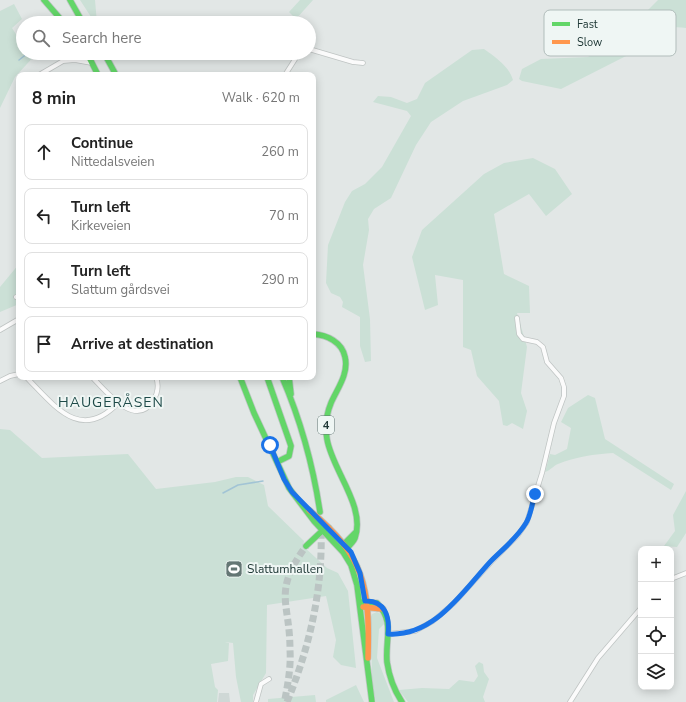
<!DOCTYPE html>
<html lang="en">
<head>
<meta charset="utf-8">
<style>
	body { margin:0; font-family:"Nunito Sans",sans-serif; background:#f6f6f6; color:#222 }
	.controls { position:absolute; right:12px; bottom:12px; display:grid; overflow:hidden; border-radius:8px; box-shadow:0 2px 10px #0003 }
	.controls button { width:36px; height:36px; display:grid; place-items:center; padding:0; border:0; border-bottom:1px solid #e0e0e0; background:#fff; color:#222; font:20px sans-serif }
	.stop { position:absolute; width:12px; height:12px; margin:-9px; border:3px solid #1a73e8; border-radius:50%; background:#fff }
	.stop.end { background:#1a73e8; border-color:#fff; box-shadow:0 1px 4px #0008 }
	.list { margin:0; padding:0; list-style:none }
	h2 { display:flex; justify-content:space-between; align-items:center; height:52px; margin:0; padding:0 16px; font-size:17px }
	h2 small { font-size:13px; font-weight:400; color:#767676 }
	.list li { display:grid; grid-template-columns:26px 1fr auto; gap:12px; align-items:center; box-sizing:border-box; height:56px; margin:0 8px 8px; padding:0 8px; border:1px solid #e0e0e0; border-radius:8px }
	.list b { display:block; font-size:15px; white-space:nowrap }
	.list p { margin:0; font-size:13px; white-space:nowrap; color:#767676 }
	.list em { font-size:13px; font-style:normal; color:#767676 }
	.icon { flex:none; width:22px; height:22px; fill:none; stroke:currentColor; stroke-width:2; stroke-linecap:round; stroke-linejoin:round }
	.map { position:relative; flex:none; width:686px; height:702px; overflow:hidden }
	.search { position:absolute; background:#fff; box-shadow:0 2px 10px #0003; left:16px; top:16px; width:300px; height:44px; display:flex; align-items:center; gap:10px; box-sizing:border-box; padding:0 14px; border-radius:22px; color:#767676; font-size:15px }
	.panel { position:absolute; background:#fff; box-shadow:0 2px 10px #0003; left:16px; top:72px; width:300px; height:308px; border-radius:8px }
	.map>svg:first-child { display:block }
	.built { fill:#cfd8d6 }
	.green { fill:#cbe0d6 }
	.lines { fill:none; stroke-linecap:round; stroke-linejoin:round }
	.stream { stroke:#a2c4d5; stroke-width:1.5 }
	.highway-tunnel { stroke:#bbc4c3; stroke-width:7; stroke-dasharray:7 3.5; stroke-linecap:butt }
	.street-casing { stroke:#bfc4c3; stroke-width:5.5 }
	.fast-casing { stroke:#bdc5c3; stroke-width:7 }
	.slow-casing { stroke:#bdc5c3; stroke-width:7 }
	.street { stroke:#fbfbfb; stroke-width:4 }
	.fast { stroke:#63d668; stroke-width:5.5 }
	.slow { stroke:#ff974d; stroke-width:5.5 }
	.route { stroke:#1a73e8; stroke-width:5 }
	.labels { text-anchor:middle; stroke-width:4; stroke-linejoin:round; paint-order:stroke }
	.shield { fill:#eff6f4; stroke:#5e7270; stroke-width:1 }
	.shield-label { font-size:11px; font-weight:bold; fill:#203937 }
	.poi-label { font-size:12px; fill:#203937; stroke:#eff6f4; text-anchor:start }
	.quarter-label { font-size:14px; letter-spacing:1px; fill:#1d4a48; stroke:#eff6f4 }
	.key { fill:#eff6f4; stroke:#b1bdbb; stroke-width:1 }
	.key-label { font-size:11px; fill:#203937 }
</style>
</head>
<body>
<div class="map">
<svg width="686" height="702" viewBox="0 0 686 702">
	<rect width="100%" height="100%" fill="#e2e7e6"/>
	<!-- built -->
	<path class="built" d="M 219,693 L 229,693 L 230,702 L 218,702 Z"/>
	<!-- green -->
	<path class="green" d="M 80,0 L 95,0 L 97,23 L 95,23 Z
		M 300,0 L 313,0 L 296,19 L 289,12 Z
		M 658,0 L 686,0 L 686,28 C 674,27 652,24 643,34 C 638,41 635,48 628,55 L 561,89 L 522,81 L 519,79 L 522,69 L 541,59 L 588,57 L 623,35 Z
		M 14,4 L 22,19 L 12,28 L 23,45 L 23,53 L 37,53 L 15,77 L 0,108 L 0,11 Z
		M 484,49 C 495,57 509,66 513,80 L 507,85 L 463,101 L 431,122 L 416,145 L 391,198 L 374,209 L 368,219 L 369,230 L 363,265 L 370,319 L 371,361 L 365,362 L 360,346 L 360,317 L 342,307 L 343,302 L 340,297 L 331,293 L 326,283 L 328,245 L 345,202 L 352,191 L 365,184 L 382,167 L 411,116 L 407,111 L 373,102 L 378,96 L 391,97 L 407,103 L 417,99 L 425,83 L 472,50 Z
		M 533,158 L 555,169 L 572,194 L 546,216 L 529,194 L 494,214 L 504,274 L 529,286 L 530,313 L 517,313 L 527,347 L 521,393 L 527,411 L 523,429 L 512,423 L 507,426 L 503,425 L 499,401 L 477,376 L 471,350 L 463,347 L 463,280 L 435,275 L 438,305 L 425,310 L 412,257 L 422,230 L 484,174 L 504,163 Z
		M 19,264 L 19,304 L 0,312 L 0,287 Z
		M 588,395 L 595,398 L 605,439 L 674,484 L 671,490 L 613,453 C 595,454 575,457 558,464 C 553,466 551,470 545,472 L 550,454 L 555,455 L 567,449 L 571,428 L 561,422 L 568,408 Z
		M 0,429 L 10,430 L 42,458 L 128,454 L 156,489 L 215,482 L 236,477 L 248,477 L 264,485 L 268,506 L 304,541 L 303,546 L 327,568 L 338,573 L 348,591 L 356,668 L 341,665 L 333,657 L 336,640 L 326,596 L 267,605 L 266,673 L 253,695 L 253,702 L 241,702 L 236,677 L 233,643 L 225,642 L 229,643 L 228,661 L 211,664 L 215,687 L 218,690 L 217,702 L 0,702 Z
		M 686,491 L 686,533 L 677,547 L 664,546 L 675,531 L 673,515 Z
		M 377,612 L 381,614 L 384,624 L 379,629 L 377,658 L 394,702 L 376,702 C 370,681 372,660 372,639 C 372,631 369,621 372,614 Z
		M 479,662 L 483,664 L 484,672 L 489,679 L 483,697 L 485,702 L 408,702 L 399,690 L 422,688 L 449,689 L 459,680 L 474,682 L 478,676 L 475,666 Z
		M 356,685 L 364,702 L 326,702 L 326,700 Z
		M 315,695 L 316,702 L 268,702 L 268,699 Z"/>
	<g class="lines">
		<!-- stream -->
		<path class="stream" d="M 19,60 L 28,53
			M 223,493 L 238,485 L 263,481"/>
		<!-- highway-tunnel -->
		<path class="highway-tunnel" d="M 285,699 C 288,683 291,667 290,650 C 290,601 272,593 306,546
			M 287,702 C 310,646 323,589 321,529"/>
		<!-- street casing -->
		<g class="street-casing">
			<path id="street" d="M 309,49 L 353,62 L 363,63
				M 39,75 L 63,61 L 75,60 L 92,63
				M 285,75 L 299,53
				M 16,297 L 19,296
				M 0,330 L 19,319
				M 26,377 C 54,405 80,443 118,403
				M 92,377 C 106,391 135,429 153,401 C 158,393 159,385 156,377
				M 0,381 L 10,376 L 19,374
				M 671,579 L 686,573
				M 388,634 L 415,631 L 433,621 L 454,603 L 493,560 L 518,535 L 527,522 L 542,473 L 554,423 L 564,396 L 564,387 L 561,378 L 547,362 L 543,347 L 537,342 L 523,339 L 519,334 L 517,318
				M 256,702 L 261,684 L 269,679
				M 570,702 L 598,658 L 641,608"/>
		</g>
		<!-- fast casing -->
		<g class="fast-casing">
			<path id="fast" d="M 44,0 L 64,23
				M 70,0 L 83,23
				M 87,53 L 98,75
				M 104,53 L 116,75
				M 313,334 C 327,335 342,342 345,357 C 349,374 337,389 331,403 C 326,415 325,427 327,439 C 332,470 366,506 355,538 C 353,543 347,548 343,552
				M 240,377 L 254,413 L 289,488 L 314,521 L 343,552 L 351,565 L 357,585 L 372,702
				M 267,377 L 291,446 L 289,456 L 277,462
				M 282,377 C 301,421 313,465 320,512
				M 289,377 L 291,394
				M 306,546 L 323,530 L 329,528
				M 343,552 L 344,544 L 356,532
				M 362,602 L 377,603 C 395,622 385,639 387,662 C 389,676 394,690 402,702"/>
		</g>
		<!-- slow casing -->
		<g class="slow-casing">
			<path id="slow" d="M 309,510 C 365,556 370,587 368,658
				M 363,607 L 383,609"/>
		</g>
		<!-- street -->
		<use href="#street" class="street"/>
		<!-- fast -->
		<use href="#fast" class="fast"/>
		<!-- slow -->
		<use href="#slow" class="slow"/>
	</g>
	<g class="lines">
		<!-- route -->
		<path class="route" d="M 270,445 L 284,479 L 292,492 L 351,552 L 360,573 L 365,601 C 385,600 390,617 388,634 C 435,637 463,591 491,561 C 503,549 517,538 526,523 C 531,515 532,503 535,494"/>
	</g>
	<!-- icons -->
	<defs>
		<g id="stadium-square" transform="scale(0.9)"><rect x="-9" y="-9" width="18" height="18" rx="4" fill="#647674" stroke="#eff6f4"/><path d="M0-5a6.5 5 0 1 0 0 10a6.5 5 0 1 0 0-10ZM-3.5-1.8h7v3.6h-7Z" fill="#fff"/></g>
	</defs>
	<g fill-rule="evenodd">
		<use href="#stadium-square" x="234" y="569"/>
	</g>
	<g class="labels">
		<!-- shield labels -->
		<rect class="shield" x="318" y="416" width="16" height="18" rx="3"/>
		<g class="shield-label">
			<text x="326" y="429">4</text>
		</g>
		<!-- poi labels -->
		<g class="poi-label">
			<text x="247" y="573">Slattumhallen</text>
		</g>
		<!-- quarter labels -->
		<g class="quarter-label">
			<text x="111" y="407">HAUGERÅSEN</text>
		</g>
	</g>
	<!-- legend -->
	<rect x="544" y="10" width="132" height="46" rx="6" class="key"/>
	<rect x="552" y="22" width="18" height="4" fill="#63d668"/>
	<rect x="552" y="40" width="18" height="4" fill="#ff974d"/>
	<g class="key-label">
		<text x="577" y="28">Fast</text>
		<text x="577" y="46">Slow</text>
	</g>
</svg>
<div class="controls">
<button>+</button>
<button>−</button>
<button><svg class="icon" aria-label="locate" viewBox="0 0 24 24"><circle cx="12" cy="12" r="6"/><path d="M12 2v4M12 18v4M2 12h4M18 12h4"/></svg></button>
<button><svg class="icon" aria-label="layers" viewBox="0 0 24 24"><path d="M12 4l9 5-9 5-9-5zM3 14l9 5 9-5"/></svg></button>
</div>
<div class="stop" style="left:270px;top:445px"></div>
<div class="stop end" style="left:535px;top:494px"></div>
<div class="search"><svg class="icon" aria-label="search" viewBox="0 0 24 24"><circle cx="10" cy="10" r="6"/><path d="M15 15l6 6"/></svg>Search here</div>
<section class="panel">
<h2>8 min<small>Walk · 620 m</small></h2>
<ul class="list">
<li><svg class="icon" aria-label="ahead" viewBox="0 0 24 24"><path d="M12 20V5M6 11l6-6 6 6"/></svg><div><b>Continue</b><p>Nittedalsveien</p></div><em>260 m</em></li>
<li><svg class="icon" aria-label="left" viewBox="0 0 24 24"><path d="M17 20v-9H6M10 6l-5 5 5 5"/></svg><div><b>Turn left</b><p>Kirkeveien</p></div><em>70 m</em></li>
<li><svg class="icon" aria-label="left" viewBox="0 0 24 24"><path d="M17 20v-9H6M10 6l-5 5 5 5"/></svg><div><b>Turn left</b><p>Slattum gårdsvei</p></div><em>290 m</em></li>
<li><svg class="icon" aria-label="arrive" viewBox="0 0 24 24"><path d="M6 21V4h12l-3 4 3 4H6"/></svg><div><b>Arrive at destination</b></div></li>
</ul>
</section>
</div>
</body>
</html>
